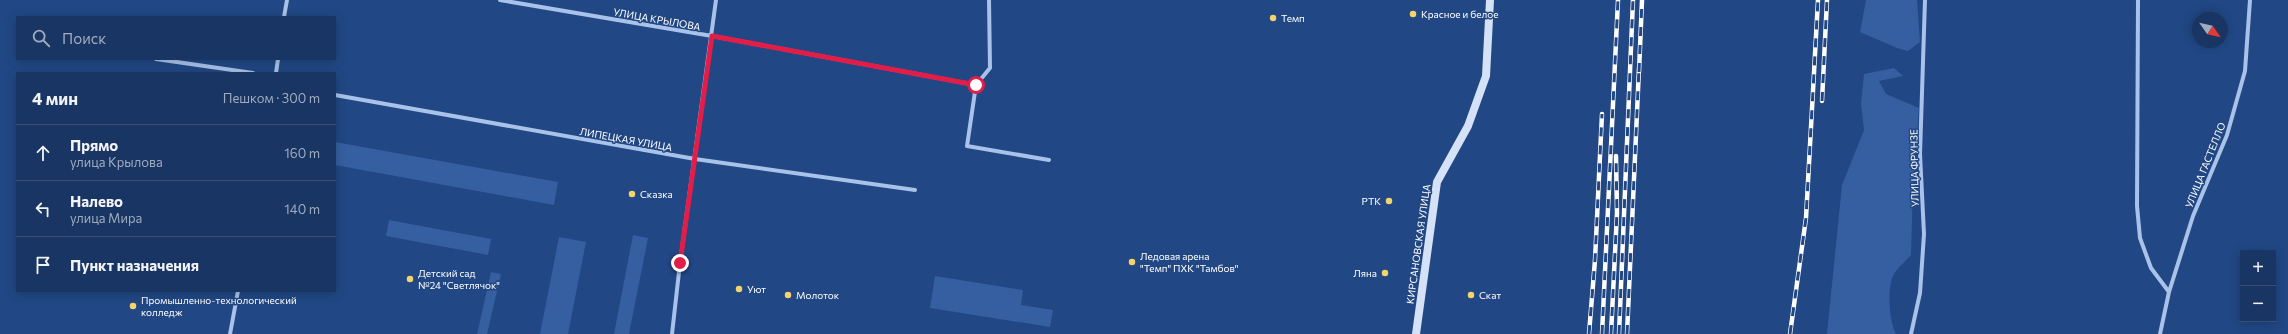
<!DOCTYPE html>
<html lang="ru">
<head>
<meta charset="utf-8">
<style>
	body { margin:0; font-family:Commissioner,sans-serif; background:#223d69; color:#f1f3f6 }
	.controls { position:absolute; right:12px; bottom:12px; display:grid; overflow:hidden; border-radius:0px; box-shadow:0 2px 10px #0003 }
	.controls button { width:36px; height:36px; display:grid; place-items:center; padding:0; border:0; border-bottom:1px solid #375078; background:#193563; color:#f1f3f6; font:20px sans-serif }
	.compass { position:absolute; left:2192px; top:12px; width:36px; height:36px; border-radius:50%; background:#193563; box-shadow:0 2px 10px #0003; rotate:124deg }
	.stop { position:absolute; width:12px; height:12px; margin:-9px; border:3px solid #e11d48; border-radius:50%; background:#fff }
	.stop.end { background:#e11d48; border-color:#fff; box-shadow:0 1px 4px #0008 }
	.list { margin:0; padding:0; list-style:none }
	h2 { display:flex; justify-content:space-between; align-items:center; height:52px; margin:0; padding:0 16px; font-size:17px }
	h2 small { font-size:13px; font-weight:400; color:#9fabbe }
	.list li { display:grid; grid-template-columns:26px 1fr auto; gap:12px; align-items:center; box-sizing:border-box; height:56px; padding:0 16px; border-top:1px solid #375078 }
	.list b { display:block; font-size:15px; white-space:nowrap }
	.list p { margin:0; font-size:13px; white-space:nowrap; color:#9fabbe }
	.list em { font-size:13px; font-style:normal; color:#9fabbe }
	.icon { flex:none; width:22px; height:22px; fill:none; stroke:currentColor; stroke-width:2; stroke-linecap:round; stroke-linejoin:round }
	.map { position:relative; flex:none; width:2288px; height:334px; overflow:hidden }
	.search { position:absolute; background:#193563; box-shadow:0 2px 10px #0003; left:16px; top:16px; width:320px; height:44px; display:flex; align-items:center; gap:10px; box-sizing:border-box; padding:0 14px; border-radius:0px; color:#9fabbe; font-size:15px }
	.panel { position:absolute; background:#193563; box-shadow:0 2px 10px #0003; left:16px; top:72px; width:320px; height:220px; border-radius:0px }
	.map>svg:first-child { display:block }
	.green { fill:#355fa1 }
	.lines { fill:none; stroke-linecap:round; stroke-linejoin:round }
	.street { stroke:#a9c2e9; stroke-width:4 }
	.secondary { stroke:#d4e1f7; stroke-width:8 }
	.rail-casing { stroke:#fff; stroke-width:4.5 }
	.rail { stroke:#214784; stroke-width:3; stroke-dasharray:9; stroke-linecap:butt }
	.route { stroke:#e11d48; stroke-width:5 }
	.poi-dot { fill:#f5d56b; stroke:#214784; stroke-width:1.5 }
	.labels { text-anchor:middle; stroke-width:3; stroke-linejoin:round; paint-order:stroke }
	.poi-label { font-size:10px; fill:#fff; stroke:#214784; text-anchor:start }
	.street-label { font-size:10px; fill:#fff; stroke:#214784 }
</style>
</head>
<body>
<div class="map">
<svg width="2288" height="334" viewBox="0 0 2288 334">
	<rect width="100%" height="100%" fill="#214784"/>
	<!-- green -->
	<path class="green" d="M 1866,0 L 1917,0 L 1920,42 L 1908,51 L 1897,48 L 1860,32 Z
		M 1894,68 L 1903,76 L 1879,81 L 1886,94 L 1919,108 L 1913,186 L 1911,255 C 1906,261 1896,269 1893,276 C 1887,290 1889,321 1896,334 L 1827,334 L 1842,185 L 1864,130 L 1861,104 L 1864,74 Z
		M 335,142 L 558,182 L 554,205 L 335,165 Z
		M 389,220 L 491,239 L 488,255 L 386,236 Z
		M 633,235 L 648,238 L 629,334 L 614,334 Z
		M 559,237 L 586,242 L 568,334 L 540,334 Z
		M 491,272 L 501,274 L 487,334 L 477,334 Z
		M 935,276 L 1023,290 L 1021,305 L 1053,310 L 1050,327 L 930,308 Z"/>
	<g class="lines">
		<!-- street -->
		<path class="street" d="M 500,0 L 712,36 L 976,85
			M 989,0 L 990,68 L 976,85 L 967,146 L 1049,160
			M 2138,0 L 2137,206 L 2140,238 L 2151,268 L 2169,292
			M 284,17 L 287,0
			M 156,59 L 253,73
			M 276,73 L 278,59
			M 335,95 L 695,159 L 915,190
			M 230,334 L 238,291
			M 672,334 L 680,263 L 716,0
			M 1911,334 L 1920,293 L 1924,234 L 1920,154 L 1925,0
			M 2160,334 L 2169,292 L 2193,216 L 2227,135 L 2245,71 L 2250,0"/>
		<!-- secondary -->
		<path class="secondary" d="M 1416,334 L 1437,182 L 1468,126 L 1486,76 L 1490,0"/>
		<!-- rail casing -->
		<g class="rail-casing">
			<path id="rail" d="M 1639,72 L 1642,0
				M 1822,101 L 1827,0
				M 1589,334 L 1595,260 L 1602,114
				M 1602,334 L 1618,0
				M 1611,334 L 1617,213 L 1616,156
				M 1619,334 L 1633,0
				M 1627,334 L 1639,68
				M 1790,334 L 1806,218 L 1818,0"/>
		</g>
		<!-- rail -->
		<use href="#rail" class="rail"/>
	</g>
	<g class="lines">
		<!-- route -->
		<path class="route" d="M 680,263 L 712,36 L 976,85"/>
	</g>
	<!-- markers -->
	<g class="poi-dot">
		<circle cx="1413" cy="14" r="4"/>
		<circle cx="1273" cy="18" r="4"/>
		<circle cx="632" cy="194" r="4"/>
		<circle cx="1389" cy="201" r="4"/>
		<circle cx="1132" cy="262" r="4"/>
		<circle cx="1385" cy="273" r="4"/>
		<circle cx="410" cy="279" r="4"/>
		<circle cx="739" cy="289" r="4"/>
		<circle cx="788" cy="295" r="4"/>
		<circle cx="1471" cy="295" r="4"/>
		<circle cx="133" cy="306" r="4"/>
	</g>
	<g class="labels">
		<!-- poi labels -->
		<g class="poi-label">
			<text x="1421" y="18">Красное и белое</text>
			<text x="1281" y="22">Темп</text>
			<text x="640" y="198">Сказка</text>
			<text x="1381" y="205" text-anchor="end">РТК</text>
			<text x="1140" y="260">Ледовая арена<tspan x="1140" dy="12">"Темп" ПХК "Тамбов"</tspan></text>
			<text x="418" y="277">Детский сад<tspan x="418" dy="12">№24 "Светлячок"</tspan></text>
			<text x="1377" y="277" text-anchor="end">Ляна</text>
			<text x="747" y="293">Уют</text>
			<text x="796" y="299">Молоток</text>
			<text x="1479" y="299">Скат</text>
			<text x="141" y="304">Промышленно-технологический<tspan x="141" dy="12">колледж</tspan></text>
		</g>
		<!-- street labels -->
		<g class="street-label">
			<text transform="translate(657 19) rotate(10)" y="4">УЛИЦА КРЫЛОВА</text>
			<text transform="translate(626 139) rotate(10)" y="4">ЛИПЕЦКАЯ УЛИЦА</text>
			<text transform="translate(2205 165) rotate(-68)" y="4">УЛИЦА ГАСТЕЛЛО</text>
			<text transform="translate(1914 168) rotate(-91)" y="4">УЛИЦА ФРУНЗЕ</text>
			<text transform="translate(1418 244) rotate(-82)" y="4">КИРСАНОВСКАЯ УЛИЦА</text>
		</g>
	</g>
</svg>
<div class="controls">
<button>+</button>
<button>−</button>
</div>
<svg class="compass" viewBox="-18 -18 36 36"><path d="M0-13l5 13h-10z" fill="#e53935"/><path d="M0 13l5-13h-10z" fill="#9fabbe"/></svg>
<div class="stop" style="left:976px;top:85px"></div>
<div class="stop end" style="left:680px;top:263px"></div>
<div class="search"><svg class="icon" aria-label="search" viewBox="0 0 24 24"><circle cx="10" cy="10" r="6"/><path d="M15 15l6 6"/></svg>Поиск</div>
<section class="panel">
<h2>4 мин<small>Пешком · 300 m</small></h2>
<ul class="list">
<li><svg class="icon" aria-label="ahead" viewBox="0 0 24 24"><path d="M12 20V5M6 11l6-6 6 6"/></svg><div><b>Прямо</b><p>улица Крылова</p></div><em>160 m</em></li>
<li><svg class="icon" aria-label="left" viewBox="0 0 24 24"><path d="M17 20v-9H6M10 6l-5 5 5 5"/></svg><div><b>Налево</b><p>улица Мира</p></div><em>140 m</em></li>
<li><svg class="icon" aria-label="arrive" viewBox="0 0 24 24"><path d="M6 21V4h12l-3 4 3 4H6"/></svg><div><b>Пункт назначения</b></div></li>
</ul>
</section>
</div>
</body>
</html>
